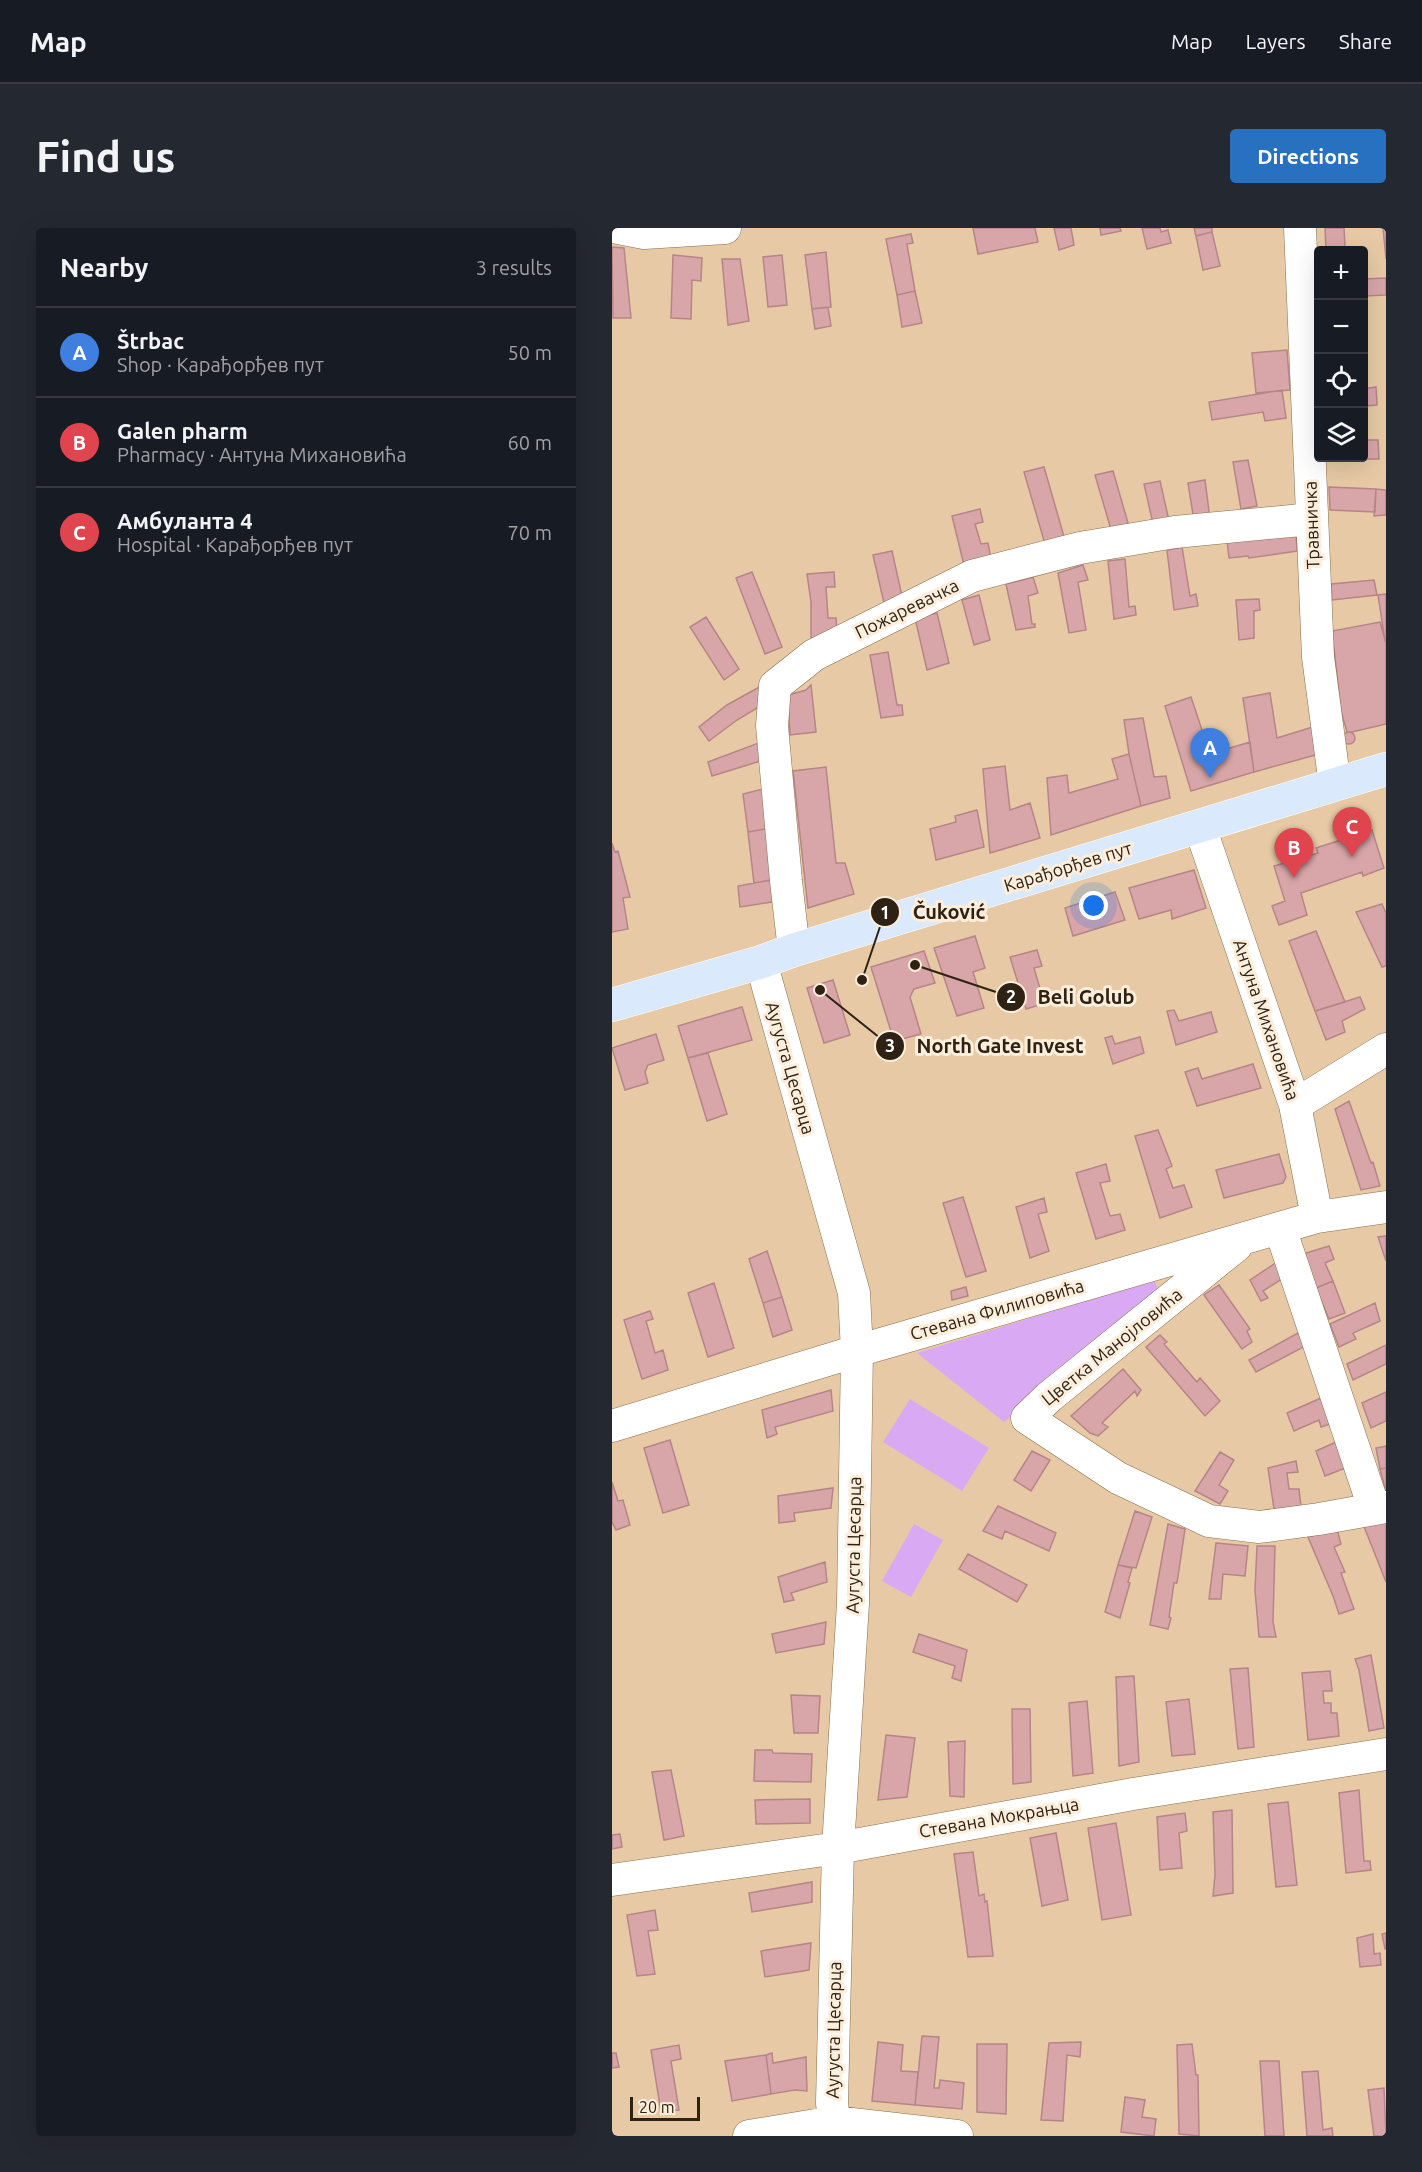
<!DOCTYPE html>
<html lang="en">
<head>
<meta charset="utf-8">
<style>
	body { margin:0; font-family:Ubuntu,sans-serif; background:#242831; color:#f1f3f6 }
	.controls { position:absolute; right:18px; top:18px; display:grid; overflow:hidden; border-radius:6px; box-shadow:0 6px 24px #0002 }
	.controls button { width:54px; height:54px; display:grid; place-items:center; padding:0; border:0; border-bottom:2px solid #363941; background:#171b24; color:#f1f3f6; font:30px sans-serif }
	.scale { position:absolute; left:18px; bottom:15px; width:70px; box-sizing:border-box; padding-left:6px; border:3px solid #2d2214; border-top:0; font-size:16px; line-height:21px; white-space:nowrap; color:#2d2214; -webkit-text-stroke:4px #fdeedb; paint-order:stroke }
	.you { position:absolute; left:482px; top:678px; width:21px; height:21px; margin:-15px; border:4px solid #fff; border-radius:50%; background:#1a73e8; box-shadow:0 0 0 9px #1a73e833 }
	.badge { display:grid; place-items:center; width:39px; height:39px; border-radius:50%; background:#2871c1; color:#fff; font-size:20px; font-weight:700 }
	.pin { position:absolute; translate:-50% -50px; filter:drop-shadow(0 2px 3px #0008) }
	.pin::after { content:''; position:absolute; top:32px; width:21px; height:18px; background:inherit; clip-path:polygon(0 0,100% 0,50% 100%) }
	.list { margin:0; padding:0; list-style:none }
	h2 { display:flex; justify-content:space-between; align-items:center; height:78px; margin:0; padding:0 24px; font-size:26px }
	h2 small { font-size:20px; font-weight:400; color:#9ea1a6 }
	.list li { display:grid; grid-template-columns:39px 1fr auto; gap:18px; align-items:center; box-sizing:border-box; height:90px; padding:0 24px; border-top:2px solid #363941 }
	.list b { display:block; font-size:22px; white-space:nowrap }
	.list p { margin:0; font-size:20px; white-space:nowrap; color:#9ea1a6 }
	.list em { font-size:20px; font-style:normal; color:#9ea1a6 }
	.icon { flex:none; width:33px; height:33px; fill:none; stroke:currentColor; stroke-width:2; stroke-linecap:round; stroke-linejoin:round }
	.map { position:relative; flex:none; width:774px; height:1908px; overflow:hidden; border-radius:6px }
	header { display:flex; align-items:center; gap:36px; box-sizing:border-box; height:84px; padding:0 30px; background:#171b24; border-bottom:2px solid #363941 }
	header strong { font-size:28px }
	nav { display:flex; gap:33px; margin-inline-start:auto; font-size:21px }
	.intro { display:flex; align-items:center; justify-content:space-between; box-sizing:border-box; height:144px; padding:0 36px }
	h1 { margin:0; font-size:42px }
	.button { padding:15px 27px; border-radius:6px; background:#2871c1; color:#fff; font-size:21px; font-weight:700 }
	main { display:flex; gap:36px; padding:0 36px }
	aside { flex:1; background:#171b24; border-radius:6px; box-shadow:0 6px 24px #0002 }
	.map>svg:first-child { display:block }
	.green { fill:#d9a9f3 }
	.building { fill:#d8a6a9; stroke:#b58588; stroke-width:1.5 }
	.lines { fill:none; stroke-linecap:round; stroke-linejoin:round }
	.minor-casing { stroke:#886e4b; stroke-width:33 }
	.major-casing { stroke:#fff; stroke-width:34 }
	.minor { stroke:#fff; stroke-width:32 }
	.major { stroke:#dae9fb; stroke-width:33 }
	.labels { text-anchor:middle; stroke-width:6; stroke-linejoin:round; paint-order:stroke }
	.street-label { font-size:18px; fill:#2d2214; stroke:#fdeedb }
	.leader { fill:none; stroke:#2d2214; stroke-width:2 }
	.callout-dot { fill:#2d2214; stroke:#fdeedb; stroke-width:2 }
	.mark-label { font-size:18px; text-anchor:middle; font-weight:bold; fill:#fff }
	.callout-label { font-size:20px; text-anchor:middle; font-weight:bold; fill:#2d2214; stroke:#fdeedb; stroke-width:6; stroke-linejoin:round; paint-order:stroke }
</style>
</head>
<body>
<header>
<strong>Map</strong>
<nav><a>Map</a><a>Layers</a><a>Share</a></nav>
</header>
<div class="intro"><h1>Find us</h1><a class="button">Directions</a></div>
<main>
<aside>
<h2>Nearby<small>3 results</small></h2>
<ul class="list">
<li><span class="badge" style="background:#3f7fe0">A</span><div><b>Štrbac</b><p>Shop · Карађорђев пут</p></div><em>50 m</em></li>
<li><span class="badge" style="background:#e0444e">B</span><div><b>Galen pharm</b><p>Pharmacy · Антуна Михановића</p></div><em>60 m</em></li>
<li><span class="badge" style="background:#e0444e">C</span><div><b>Амбуланта 4</b><p>Hospital · Карађорђев пут</p></div><em>70 m</em></li>
</ul>
</aside>
<div class="map">
<svg width="774" height="1908" viewBox="0 0 774 1908">
	<rect width="100%" height="100%" fill="#e7caa5"/>
	<!-- green -->
	<path class="green" d="M 542,1052 L 547,1063 L 392,1194 L 305,1125 Z
		M 298,1171 L 377,1220 L 350,1263 L 271,1214 Z
		M 302,1296 L 331,1312 L 299,1369 L 270,1353 Z"/>
	<!-- building -->
	<path class="building" d="M 361,0 L 423,0 L 426,14 L 366,26 Z
		M 442,0 L 459,0 L 462,17 L 447,22 Z
		M 488,0 L 508,0 L 509,3 L 489,7 Z
		M 530,0 L 548,0 L 549,4 L 556,2 L 559,15 L 535,21 Z
		M 582,0 L 600,0 L 600,4 L 584,8 Z
		M 713,0 L 732,0 L 733,19 L 738,19 L 738,22 L 714,22 Z
		M 771,0 L 774,0 L 774,31 Z
		M 600,4 L 608,38 L 591,42 L 584,8 Z
		M 299,6 L 301,15 L 295,16 L 303,63 L 285,67 L 274,11 Z
		M 0,19 L 12,20 L 19,90 L 1,90 Z
		M 214,24 L 219,79 L 200,81 L 193,27 Z
		M 61,27 L 90,30 L 89,53 L 80,52 L 79,91 L 59,90 Z
		M 170,27 L 175,77 L 156,79 L 151,29 Z
		M 110,31 L 128,31 L 137,93 L 116,97 Z
		M 774,50 L 774,67 L 752,68 L 752,51 Z
		M 303,63 L 310,95 L 290,99 L 285,67 Z
		M 216,79 L 219,98 L 203,101 L 200,81 Z
		M 675,122 L 678,162 L 644,165 L 640,125 Z
		M 764,159 L 765,177 L 753,178 L 752,161 Z
		M 670,162 L 674,190 L 653,193 L 651,184 L 600,192 L 597,174 Z
		M 752,212 L 766,212 L 767,231 L 719,231 L 718,230 L 752,230 Z
		M 636,232 L 645,278 L 629,281 L 621,234 Z
		M 432,239 L 453,312 L 433,316 L 412,244 Z
		M 501,243 L 518,302 L 500,305 L 483,247 Z
		M 593,252 L 598,291 L 582,293 L 576,255 Z
		M 548,253 L 558,297 L 542,300 L 532,256 Z
		M 717,259 L 764,261 L 763,284 L 718,282 Z
		M 764,261 L 774,262 L 774,287 L 762,288 Z
		M 368,281 L 371,294 L 363,296 L 369,316 L 376,315 L 379,331 L 352,337 L 340,288 Z
		M 684,303 L 685,323 L 637,330 L 636,328 L 617,330 L 615,312 Z
		M 570,319 L 578,368 L 584,366 L 586,378 L 562,382 L 555,322 Z
		M 280,323 L 290,368 L 272,375 L 261,327 Z
		M 513,331 L 517,379 L 523,378 L 524,387 L 502,391 L 496,333 Z
		M 471,337 L 476,352 L 466,354 L 474,402 L 457,405 L 446,345 Z
		M 140,344 L 170,419 L 153,426 L 124,350 Z
		M 222,344 L 223,359 L 214,359 L 216,390 L 224,390 L 225,407 L 199,414 L 199,374 L 195,346 Z
		M 421,349 L 426,365 L 416,368 L 420,396 L 423,396 L 423,399 L 404,402 L 394,356 Z
		M 762,352 L 765,367 L 720,372 L 719,356 Z
		M 774,366 L 774,413 L 773,413 L 766,367 Z
		M 367,367 L 378,412 L 362,417 L 350,372 Z
		M 647,371 L 648,382 L 642,383 L 642,410 L 627,412 L 624,372 Z
		M 325,385 L 337,435 L 315,442 L 303,390 Z
		M 94,389 L 127,441 L 112,452 L 78,399 Z
		M 768,394 L 774,415 L 774,496 L 740,504 L 735,504 L 729,483 L 720,403 Z
		M 276,424 L 285,477 L 290,477 L 291,487 L 269,490 L 258,427 Z
		M 199,457 L 204,504 L 178,507 L 176,467 L 194,462 Z
		M 149,458 L 150,477 L 125,492 L 97,513 L 87,499 L 115,477 Z
		M 658,465 L 665,510 L 704,498 L 707,526 L 642,544 L 631,470 Z
		M 579,469 L 598,526 L 638,514 L 642,544 L 579,563 L 553,478 Z
		M 531,490 L 542,549 L 554,548 L 558,570 L 529,578 L 517,526 L 512,492 Z
		M731 510a6 6 0 1 1 12 0a6 6 0 1 1-12 0Z
		M 152,513 L 155,531 L 100,548 L 96,534 Z
		M 517,526 L 529,578 L 439,607 L 435,550 L 455,547 L 457,565 L 506,551 L 500,531 Z
		M 393,538 L 398,582 L 418,575 L 428,610 L 378,625 L 371,541 Z
		M 214,539 L 224,635 L 233,635 L 242,666 L 196,680 L 181,543 Z
		M 159,559 L 165,599 L 136,604 L 131,566 Z
		M 365,582 L 372,619 L 324,632 L 318,601 L 344,594 L 343,588 Z
		M 165,599 L 170,650 L 142,655 L 136,604 Z
		M 760,602 L 772,640 L 751,648 L 750,644 L 689,665 L 695,687 L 667,697 L 660,678 L 673,673 L 662,638 L 706,625 L 704,620 Z
		M 0,615 L 3,624 L 6,623 L 18,669 L 11,670 L 16,701 L 0,704 Z
		M 582,642 L 594,680 L 560,691 L 559,682 L 527,691 L 517,660 Z
		M 170,650 L 173,672 L 128,679 L 126,658 Z
		M 503,664 L 513,692 L 461,708 L 453,680 Z
		M 770,676 L 774,685 L 774,738 L 770,739 L 744,684 Z
		M 704,703 L 733,774 L 703,783 L 677,713 Z
		M 363,708 L 373,740 L 361,744 L 372,780 L 345,788 L 322,720 Z
		M 425,722 L 430,738 L 422,740 L 429,764 L 437,762 L 440,773 L 414,781 L 398,729 Z
		M 312,723 L 323,755 L 302,761 L 298,769 L 309,806 L 282,813 L 259,739 Z
		M 221,752 L 238,807 L 212,815 L 195,760 Z
		M 748,769 L 753,781 L 730,793 L 733,804 L 714,812 L 703,783 Z
		M 130,779 L 140,812 L 76,830 L 66,798 Z
		M 562,782 L 567,793 L 599,784 L 605,804 L 564,817 L 555,783 Z
		M 44,806 L 52,832 L 36,837 L 33,844 L 36,855 L 13,862 L 0,820 Z
		M 500,808 L 503,816 L 528,809 L 532,825 L 501,836 L 493,810 Z
		M 96,825 L 115,886 L 95,893 L 76,830 Z
		M 641,836 L 649,860 L 585,878 L 573,844 L 586,840 L 590,851 Z
		M 737,873 L 759,935 L 761,934 L 768,958 L 749,962 L 723,881 Z
		M 546,902 L 560,938 L 554,941 L 561,960 L 572,957 L 580,979 L 548,990 L 523,908 Z
		M 667,926 L 674,949 L 671,955 L 612,970 L 604,942 Z
		M 494,936 L 498,953 L 488,955 L 498,988 L 508,986 L 513,1002 L 484,1011 L 464,945 Z
		M 351,969 L 374,1043 L 354,1049 L 331,975 Z
		M 432,970 L 435,984 L 426,986 L 437,1023 L 418,1030 L 404,979 Z
		M 774,1008 L 774,1033 L 766,1009 Z
		M 717,1018 L 722,1031 L 713,1035 L 721,1053 L 704,1060 L 691,1026 Z
		M 155,1023 L 170,1069 L 151,1075 L 137,1031 Z
		M 665,1034 L 673,1049 L 651,1063 L 656,1070 L 649,1073 L 638,1052 Z
		M 721,1053 L 733,1085 L 717,1091 L 704,1060 Z
		M 102,1055 L 122,1120 L 96,1129 L 76,1065 Z
		M 607,1057 L 638,1101 L 635,1103 L 640,1114 L 630,1121 L 592,1067 Z
		M 354,1059 L 356,1068 L 340,1072 L 339,1063 Z
		M 170,1069 L 180,1102 L 161,1109 L 151,1075 Z
		M 763,1075 L 768,1093 L 741,1105 L 744,1111 L 727,1119 L 718,1096 Z
		M 38,1083 L 41,1091 L 34,1093 L 43,1125 L 51,1122 L 56,1142 L 30,1151 L 12,1092 Z
		M 695,1100 L 701,1114 L 644,1144 L 637,1132 Z
		M 548,1107 L 555,1114 L 552,1116 L 585,1154 L 588,1150 L 608,1173 L 593,1188 L 534,1119 Z
		M 774,1117 L 774,1136 L 741,1152 L 735,1136 Z
		M 511,1141 L 529,1162 L 525,1168 L 523,1163 L 490,1195 L 496,1199 L 486,1208 L 478,1205 L 459,1188 Z
		M 219,1162 L 221,1183 L 163,1199 L 165,1206 L 155,1210 L 150,1182 Z
		M 774,1164 L 774,1193 L 759,1200 L 750,1175 Z
		M 718,1166 L 727,1193 L 709,1199 L 707,1192 L 682,1203 L 675,1185 Z
		M 733,1210 L 741,1237 L 713,1248 L 704,1223 Z
		M 58,1212 L 77,1277 L 51,1285 L 32,1220 Z
		M 774,1218 L 774,1240 L 768,1241 L 764,1220 Z
		M 420,1223 L 438,1232 L 419,1263 L 402,1252 Z
		M 608,1224 L 622,1232 L 607,1257 L 616,1263 L 608,1276 L 583,1263 Z
		M 684,1233 L 686,1244 L 675,1245 L 677,1261 L 687,1261 L 689,1278 L 662,1281 L 656,1240 Z
		M 774,1240 L 774,1264 L 768,1241 Z
		M 0,1254 L 6,1273 L 11,1272 L 18,1297 L 4,1302 L 0,1294 Z
		M 221,1260 L 219,1280 L 182,1285 L 183,1293 L 167,1295 L 166,1268 Z
		M 386,1278 L 444,1305 L 437,1323 L 393,1303 L 390,1311 L 371,1303 Z
		M 523,1283 L 540,1289 L 524,1340 L 506,1337 Z
		M 774,1289 L 774,1354 L 751,1296 Z
		M 556,1296 L 573,1301 L 565,1355 L 562,1355 L 557,1389 L 559,1390 L 556,1401 L 538,1397 Z
		M 725,1301 L 729,1316 L 722,1319 L 733,1344 L 729,1345 L 742,1381 L 727,1386 L 721,1368 L 696,1309 Z
		M 604,1315 L 636,1318 L 633,1348 L 611,1346 L 609,1371 L 597,1371 Z
		M 645,1318 L 663,1318 L 661,1394 L 664,1409 L 647,1409 L 643,1362 Z
		M 356,1326 L 415,1357 L 405,1374 L 347,1341 Z
		M 213,1334 L 215,1354 L 179,1365 L 182,1372 L 172,1374 L 166,1349 Z
		M 506,1337 L 520,1340 L 516,1354 L 518,1355 L 508,1390 L 493,1384 Z
		M 214,1394 L 212,1416 L 164,1425 L 160,1406 Z
		M 307,1406 L 355,1422 L 349,1453 L 340,1450 L 343,1438 L 301,1424 Z
		M 759,1427 L 772,1500 L 757,1503 L 747,1442 L 743,1431 Z
		M 636,1440 L 642,1519 L 626,1521 L 618,1441 Z
		M 718,1443 L 720,1463 L 711,1463 L 712,1475 L 719,1475 L 719,1485 L 725,1485 L 727,1508 L 696,1512 L 690,1445 Z
		M 522,1448 L 527,1534 L 507,1538 L 504,1449 Z
		M 179,1467 L 208,1468 L 206,1505 L 182,1505 Z
		M 577,1471 L 583,1526 L 560,1528 L 554,1474 Z
		M 475,1473 L 481,1545 L 461,1548 L 457,1475 Z
		M 400,1481 L 418,1481 L 419,1554 L 401,1556 Z
		M 274,1507 L 303,1510 L 295,1569 L 266,1572 Z
		M 353,1513 L 352,1569 L 338,1568 L 336,1514 Z
		M 143,1522 L 160,1522 L 161,1525 L 200,1526 L 199,1554 L 142,1553 Z
		M 59,1542 L 72,1608 L 52,1612 L 40,1544 Z
		M 747,1562 L 752,1633 L 758,1633 L 759,1642 L 734,1645 L 727,1565 Z
		M 198,1571 L 198,1595 L 144,1596 L 143,1572 Z
		M 676,1574 L 685,1657 L 664,1659 L 656,1576 Z
		M 620,1582 L 621,1665 L 601,1668 L 603,1647 L 601,1584 Z
		M 573,1585 L 575,1603 L 567,1605 L 570,1640 L 548,1642 L 545,1589 Z
		M 504,1595 L 519,1687 L 490,1692 L 476,1600 Z
		M 444,1605 L 456,1672 L 430,1678 L 418,1610 Z
		M 8,1606 L 10,1619 L 0,1621 L 0,1607 Z
		M 361,1624 L 367,1668 L 372,1666 L 373,1674 L 375,1673 L 381,1728 L 356,1729 L 342,1626 Z
		M 200,1654 L 200,1674 L 140,1684 L 137,1665 Z
		M 43,1682 L 46,1702 L 36,1703 L 43,1746 L 25,1748 L 15,1687 Z
		M 774,1705 L 774,1721 L 773,1721 L 770,1706 Z
		M 761,1706 L 762,1726 L 768,1725 L 769,1737 L 748,1739 L 745,1710 Z
		M 199,1715 L 197,1742 L 153,1749 L 149,1723 Z
		M 310,1808 L 327,1809 L 322,1860 L 327,1860 L 328,1852 L 352,1855 L 350,1881 L 303,1877 Z
		M 266,1814 L 291,1817 L 289,1843 L 306,1844 L 303,1877 L 260,1873 Z
		M 469,1814 L 468,1829 L 455,1827 L 451,1893 L 429,1892 L 437,1815 Z
		M 365,1816 L 395,1816 L 394,1886 L 365,1884 Z
		M 580,1816 L 584,1847 L 586,1847 L 587,1908 L 567,1906 L 565,1817 Z
		M 67,1817 L 69,1831 L 59,1833 L 67,1882 L 49,1884 L 39,1822 Z
		M 0,1825 L 4,1825 L 7,1839 L 0,1840 Z
		M 160,1825 L 161,1835 L 194,1829 L 195,1863 L 183,1862 L 159,1866 L 154,1827 Z
		M 154,1827 L 159,1866 L 120,1873 L 113,1833 Z
		M 648,1833 L 667,1833 L 672,1908 L 653,1908 Z
		M 706,1843 L 711,1902 L 720,1900 L 721,1908 L 695,1908 L 690,1844 Z
		M 772,1860 L 774,1908 L 762,1908 L 756,1862 Z
		M 513,1869 L 533,1872 L 530,1889 L 544,1891 L 542,1908 L 509,1904 Z"/>
	<g class="lines">
		<!-- minor casing -->
		<g class="minor-casing">
			<path id="minor" d="M 6,0 L 32,5 L 113,0
				M 688,0 L 706,429 L 723,557
				M 588,599 L 683,877 L 705,989
				M 182,722 L 174,653 L 160,498 L 163,458 L 202,427 L 360,348 L 468,320 L 563,304 L 700,291
				M 149,734 L 242,1065 L 245,1123 L 241,1375 L 226,1620 L 220,1875 L 222,1894 L 233,1908
				M 683,877 L 774,821
				M 668,1000 L 762,1280
				M 624,1018 L 437,1169 L 415,1190 L 506,1250 L 597,1293 L 647,1299 L 707,1291 L 774,1279
				M 0,1198 L 245,1123 L 705,989 L 774,979
				M 0,1652 L 226,1620 L 521,1566 L 774,1526
				M 137,1908 L 222,1894 L 345,1908"/>
		</g>
		<!-- major casing -->
		<g class="major-casing">
			<path id="major" d="M 0,777 L 149,734 L 182,722 L 774,541"/>
		</g>
		<!-- minor -->
		<use href="#minor" class="minor"/>
		<!-- major -->
		<use href="#major" class="major"/>
	</g>
	<g class="labels">
		<!-- street labels -->
		<g class="street-label">
			<text transform="translate(700 297) rotate(-92)" y="6">Травничка</text>
			<text transform="translate(295 381) rotate(-26)" y="6">Пожаревачка</text>
			<text transform="translate(456 639) rotate(-17)" y="6">Карађорђев пут</text>
			<text transform="translate(654 792) rotate(71)" y="6">Антуна Михановића</text>
			<text transform="translate(178 840) rotate(74)" y="6">Аугуста Цесарца</text>
			<text transform="translate(385 1082) rotate(-16)" y="6">Стевана Филиповића</text>
			<text transform="translate(500 1119) rotate(-39)" y="6">Цветка Манојловића</text>
			<text transform="translate(242 1317) rotate(-89)" y="6">Аугуста Цесарца</text>
			<text transform="translate(387 1590) rotate(-10)" y="6">Стевана Мокрањца</text>
			<text transform="translate(222 1802) rotate(-89)" y="6">Аугуста Цесарца</text>
		</g>
	</g>
	<!-- callouts -->
	<path class="leader" d="M250 752L273 684M303 737L399 769M208 762L278 818"/>
	<g class="callout-dot">
		<circle cx="250" cy="752" r="6"/>
		<circle cx="303" cy="737" r="6"/>
		<circle cx="208" cy="762" r="6"/>
		<circle cx="273" cy="684" r="15"/>
		<circle cx="399" cy="769" r="15"/>
		<circle cx="278" cy="818" r="15"/>
	</g>
	<g class="mark-label">
		<text x="273" y="691">1</text>
		<text x="399" y="775">2</text>
		<text x="278" y="824">3</text>
	</g>
	<g class="callout-label">
		<text x="337" y="691">Čuković</text>
		<text x="474" y="776">Beli Golub</text>
		<text x="388" y="825">North Gate Invest</text>
	</g>
</svg>
<div class="controls">
<button>+</button>
<button>−</button>
<button><svg class="icon" aria-label="locate" viewBox="0 0 24 24"><circle cx="12" cy="12" r="6"/><path d="M12 2v4M12 18v4M2 12h4M18 12h4"/></svg></button>
<button><svg class="icon" aria-label="layers" viewBox="0 0 24 24"><path d="M12 4l9 5-9 5-9-5zM3 14l9 5 9-5"/></svg></button>
</div>
<div class="scale">20 m</div>
<div class="you"></div>
<div class="pin badge" style="left:598px;top:550px;background:#3f7fe0">A</div>
<div class="pin badge" style="left:682px;top:650px;background:#e0444e">B</div>
<div class="pin badge" style="left:740px;top:629px;background:#e0444e">C</div>
</div>
</main>
</body>
</html>
